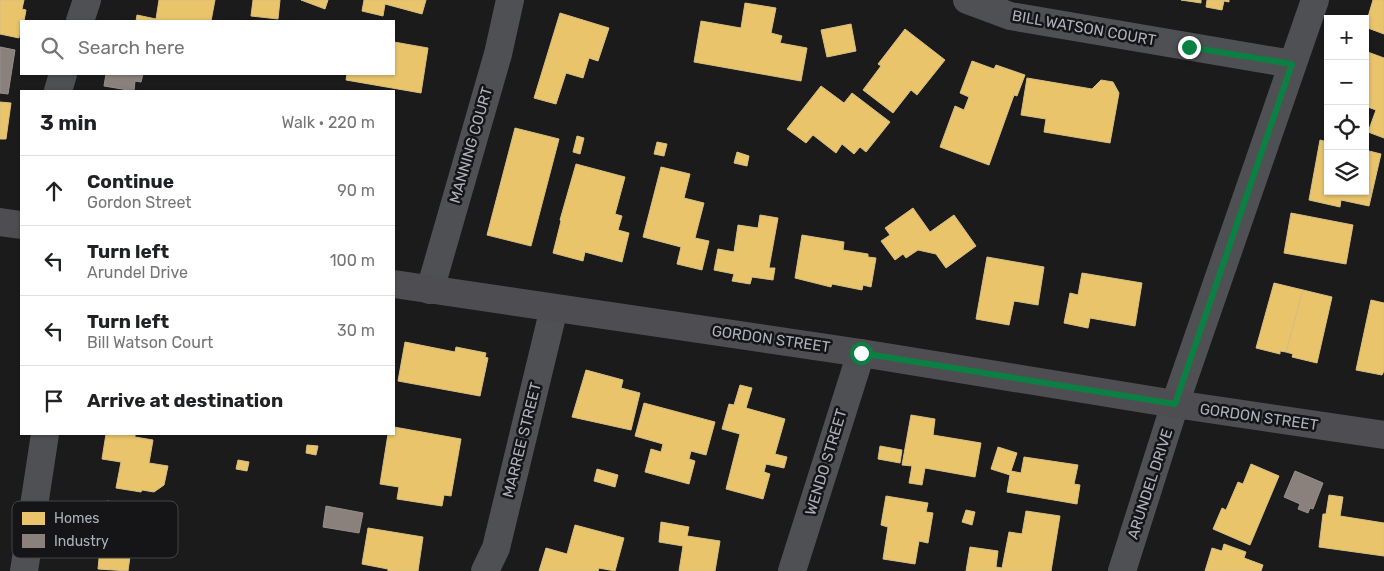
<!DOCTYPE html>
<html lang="en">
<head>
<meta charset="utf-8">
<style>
	body { margin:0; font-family:Rubik,sans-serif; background:#f2f2f2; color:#202124 }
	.controls { position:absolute; right:15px; top:15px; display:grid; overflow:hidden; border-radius:0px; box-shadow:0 1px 4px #0004 }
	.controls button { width:45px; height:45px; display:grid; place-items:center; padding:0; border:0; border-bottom:1px solid #e0e0e0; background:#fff; color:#202124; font:25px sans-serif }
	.stop { position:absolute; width:15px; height:15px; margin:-11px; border:4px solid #0b8043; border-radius:50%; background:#fff }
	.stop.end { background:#0b8043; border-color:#fff; box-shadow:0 1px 5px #0008 }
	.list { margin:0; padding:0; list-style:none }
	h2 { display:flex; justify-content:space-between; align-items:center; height:65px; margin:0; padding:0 20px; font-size:21px }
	h2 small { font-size:16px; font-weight:400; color:#757577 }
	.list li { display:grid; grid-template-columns:32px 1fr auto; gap:15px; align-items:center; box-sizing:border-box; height:70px; padding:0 20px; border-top:1px solid #e0e0e0 }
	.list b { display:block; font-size:19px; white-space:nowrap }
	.list p { margin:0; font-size:16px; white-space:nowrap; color:#757577 }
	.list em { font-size:16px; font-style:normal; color:#757577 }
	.icon { flex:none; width:28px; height:28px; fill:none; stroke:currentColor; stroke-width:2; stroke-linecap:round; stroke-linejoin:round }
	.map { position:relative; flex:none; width:1384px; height:571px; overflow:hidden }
	.search { position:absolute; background:#fff; box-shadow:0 1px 4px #0004; left:20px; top:20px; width:375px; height:55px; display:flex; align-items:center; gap:12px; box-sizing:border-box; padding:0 18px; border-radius:0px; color:#757577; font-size:19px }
	.panel { position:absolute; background:#fff; box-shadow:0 1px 4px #0004; left:20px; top:90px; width:375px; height:345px; border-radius:0px }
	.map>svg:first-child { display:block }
	.homes { fill:#e9c46a; stroke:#d7be82 }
	.industry { fill:#8a817c; stroke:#948f8f }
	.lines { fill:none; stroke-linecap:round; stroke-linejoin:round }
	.street { stroke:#4f5054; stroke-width:28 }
	.secondary { stroke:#4e4e52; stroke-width:28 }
	.route { stroke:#0b8043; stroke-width:6 }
	.labels { text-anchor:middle; stroke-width:5; stroke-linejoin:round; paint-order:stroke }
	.street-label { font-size:15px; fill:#adb1bb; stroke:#151517 }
	.key { fill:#151517; stroke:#434448; stroke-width:1 }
	.key-label { font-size:14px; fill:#adb1bb }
</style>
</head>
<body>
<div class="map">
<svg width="1384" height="571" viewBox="0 0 1384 571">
	<rect width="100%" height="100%" fill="#1b1b1b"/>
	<!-- homes -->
	<path class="homes" d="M 0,0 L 24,0 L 22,9 L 26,10 L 24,21 L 21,21 L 19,38 L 0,34 Z
		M 159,0 L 215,0 L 211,21 L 136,21 L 137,15 L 156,19 Z
		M 253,0 L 280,0 L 278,19 L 251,16 Z
		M 301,0 L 328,0 L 325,9 Z
		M 364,0 L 426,0 L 422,14 L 385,4 L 383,16 L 362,11 Z
		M 1181,0 L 1201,0 L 1201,3 Z
		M 1207,0 L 1229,0 L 1229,2 L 1224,1 L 1222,10 L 1206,7 Z
		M 1373,0 L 1384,0 L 1384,34 L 1365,27 Z
		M 745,3 L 776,8 L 771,33 L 782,36 L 780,43 L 807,48 L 801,81 L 694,62 L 701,21 L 741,28 Z
		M 560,13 L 609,28 L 598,61 L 589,58 L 583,78 L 566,73 L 556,104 L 534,98 Z
		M 851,24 L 856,51 L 827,57 L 821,30 Z
		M 905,29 L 945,60 L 917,95 L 911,90 L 893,113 L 863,90 L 881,66 L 878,64 Z
		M 394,42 L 428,48 L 421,93 L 346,80 L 347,74 L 394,74 Z
		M 1365,51 L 1384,58 L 1384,138 L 1368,132 L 1376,110 L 1365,106 Z
		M 972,61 L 994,69 L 996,65 L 1025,75 L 1017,96 L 1014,95 L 989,165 L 940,147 L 955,106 L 964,110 L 969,97 L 960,93 Z
		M 1027,78 L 1092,89 L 1101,80 L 1113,82 L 1119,93 L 1110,143 L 1044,132 L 1046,119 L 1021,115 Z
		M 821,86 L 844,103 L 852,93 L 890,122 L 866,152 L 860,147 L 854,154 L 842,144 L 836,153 L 813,135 L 806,143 L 787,129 Z
		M 0,102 L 11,103 L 6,139 L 0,139 Z
		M 515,128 L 559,139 L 531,246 L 487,235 Z
		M 577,136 L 584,138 L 580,154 L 573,152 Z
		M 1320,140 L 1328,142 L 1328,191 L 1365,191 L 1365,150 L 1381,154 L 1369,206 L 1341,200 L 1340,207 L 1309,200 Z
		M 657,142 L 667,144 L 664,156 L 654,154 Z
		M 737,152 L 749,156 L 747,166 L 734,163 Z
		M 576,164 L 625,177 L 615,214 L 622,216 L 618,230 L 629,233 L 622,262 L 585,252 L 583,261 L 553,253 L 561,221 L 560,220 Z
		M 661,167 L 690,174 L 684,198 L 704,203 L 695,238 L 709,241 L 702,270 L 677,264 L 681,247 L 643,237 Z
		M 913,208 L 930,232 L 954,215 L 976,246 L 946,268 L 936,254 L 918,250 L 906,258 L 903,254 L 895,260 L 881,241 L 890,235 L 885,228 Z
		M 1291,213 L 1353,225 L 1346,264 L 1284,253 Z
		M 760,215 L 778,218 L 769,268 L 775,268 L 773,280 L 752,277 L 750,284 L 732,281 L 734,274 L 714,270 L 718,249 L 734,252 L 738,225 L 758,228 Z
		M 802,235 L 844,242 L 843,250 L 868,254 L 868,257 L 876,258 L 871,287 L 863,285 L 862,290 L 832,284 L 831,287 L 795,278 Z
		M 987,257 L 1044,267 L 1038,305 L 1014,301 L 1009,325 L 976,319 Z
		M 1082,273 L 1142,283 L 1135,326 L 1090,318 L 1088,328 L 1064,323 L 1070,293 L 1078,295 Z
		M 1274,283 L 1303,290 L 1286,352 L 1280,351 L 1280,354 L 1256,348 Z
		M 1303,290 L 1332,297 L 1317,363 L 1292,357 L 1293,354 L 1286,352 Z
		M 1371,300 L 1384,303 L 1384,371 L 1382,375 L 1356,370 Z
		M 405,342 L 455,352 L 456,347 L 486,353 L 485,357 L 488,358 L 480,396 L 398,381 Z
		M 586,370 L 623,380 L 621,388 L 640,393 L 631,430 L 572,417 Z
		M 740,385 L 752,388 L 746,408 L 785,419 L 775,454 L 787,457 L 784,468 L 766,464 L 764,472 L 770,474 L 763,499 L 726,489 L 740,434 L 722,429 L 729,404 L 734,405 Z
		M 644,403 L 715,422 L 706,455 L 691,451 L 689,459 L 695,461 L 689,484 L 645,472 L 651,449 L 661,452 L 663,444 L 635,436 Z
		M 911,415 L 935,419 L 933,435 L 981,443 L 975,477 L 925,468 L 922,485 L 909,483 L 912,466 L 902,465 Z
		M 394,427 L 461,439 L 451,496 L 444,495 L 442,506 L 397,499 L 399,487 L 380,484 L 388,434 L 394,434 Z
		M 106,434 L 135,434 L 135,437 L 153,440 L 149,463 L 168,466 L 164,485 L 154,492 L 142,490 L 141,492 L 116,488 L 121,462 L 102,459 Z
		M 307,445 L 318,446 L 316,455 L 306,453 Z
		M 880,446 L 902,450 L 900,463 L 878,459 Z
		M 998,447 L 1017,453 L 1011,471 L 1021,473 L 1024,457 L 1078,465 L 1074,484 L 1080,485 L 1077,504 L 1007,492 L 1010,475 L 991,469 Z
		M 238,460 L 249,462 L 247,471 L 236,469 Z
		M 1251,464 L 1279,476 L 1250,545 L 1213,529 L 1222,508 L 1226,510 L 1238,482 L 1243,484 Z
		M 597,469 L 618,475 L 615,487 L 594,481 Z
		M 1329,495 L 1343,497 L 1340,516 L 1384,523 L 1384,556 L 1319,547 L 1323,514 L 1326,514 Z
		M 886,496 L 928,503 L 926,512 L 933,513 L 928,543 L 919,541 L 915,564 L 883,559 L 888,527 L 881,525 Z
		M 107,501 L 137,506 L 128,571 L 98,569 L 100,548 L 92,547 L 95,522 L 104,524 Z
		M 966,510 L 975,512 L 972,525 L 962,522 Z
		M 1026,511 L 1060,516 L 1051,571 L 966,571 L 970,547 L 998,551 L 996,567 L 1002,568 L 1009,532 L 1022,534 Z
		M 661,522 L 689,527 L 687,536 L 720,541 L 715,571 L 679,571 L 683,546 L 659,542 Z
		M 575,525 L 624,538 L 615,571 L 599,568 L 598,571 L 539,571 L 546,548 L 567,554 Z
		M 368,528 L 423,537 L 418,571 L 388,571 L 388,569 L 362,564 Z
		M 1224,544 L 1246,552 L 1244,558 L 1263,565 L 1261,571 L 1205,571 L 1212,548 L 1222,551 Z"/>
	<!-- industry -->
	<path class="industry" d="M 0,47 L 15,50 L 8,94 L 0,93 Z
		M 106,74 L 143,74 L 141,82 L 135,81 L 134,91 L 104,86 Z
		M 1295,471 L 1323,483 L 1313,509 L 1310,508 L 1308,513 L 1298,509 L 1300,504 L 1284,497 Z
		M 326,506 L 363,513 L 359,533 L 323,527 Z"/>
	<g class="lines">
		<!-- street -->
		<path class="street" d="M 967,0 L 1010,16 L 1292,64
			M 80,21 L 87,0
			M 58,91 L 63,74
			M 430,290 L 498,54 L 510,0
			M 24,571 L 45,434
			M 485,571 L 496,548 L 554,308
			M 792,571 L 861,353
			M 1122,571 L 1175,404 L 1315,0"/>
		<!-- secondary -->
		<path class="secondary" d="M 0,222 L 21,225
			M 394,284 L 861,353 L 1175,404 L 1384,435"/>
	</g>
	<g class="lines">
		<!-- route -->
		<path class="route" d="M 861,353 L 1175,404 L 1292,64 L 1189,47"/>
	</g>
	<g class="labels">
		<!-- street labels -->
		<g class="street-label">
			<text transform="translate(1084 28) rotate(10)" y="5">BILL WATSON COURT</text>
			<text transform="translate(471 145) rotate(-74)" y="5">MANNING COURT</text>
			<text transform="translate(771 339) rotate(8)" y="5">GORDON STREET</text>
			<text transform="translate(1259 417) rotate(8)" y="5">GORDON STREET</text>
			<text transform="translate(522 440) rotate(-76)" y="5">MARREE STREET</text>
			<text transform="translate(826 462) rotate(-73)" y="5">WENDO STREET</text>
			<text transform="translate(1150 484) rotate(-72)" y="5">ARUNDEL DRIVE</text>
		</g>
	</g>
	<!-- legend -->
	<rect x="12" y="501" width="166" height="57" rx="8" class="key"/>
	<rect x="22" y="512" width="23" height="13" fill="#e9c46a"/>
	<rect x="22" y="534" width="23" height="14" fill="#8a817c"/>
	<g class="key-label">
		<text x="54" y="523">Homes</text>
		<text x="54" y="546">Industry</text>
	</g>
</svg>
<div class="controls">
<button>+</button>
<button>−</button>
<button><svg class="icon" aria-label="locate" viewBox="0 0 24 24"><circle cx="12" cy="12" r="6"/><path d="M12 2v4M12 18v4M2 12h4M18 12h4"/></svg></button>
<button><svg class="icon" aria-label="layers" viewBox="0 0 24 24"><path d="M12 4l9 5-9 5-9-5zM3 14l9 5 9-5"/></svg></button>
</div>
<div class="stop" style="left:861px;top:353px"></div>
<div class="stop end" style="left:1189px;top:47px"></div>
<div class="search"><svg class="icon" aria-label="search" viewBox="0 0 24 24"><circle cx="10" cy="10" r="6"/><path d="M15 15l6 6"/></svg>Search here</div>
<section class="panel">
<h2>3 min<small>Walk · 220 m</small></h2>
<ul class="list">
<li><svg class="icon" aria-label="ahead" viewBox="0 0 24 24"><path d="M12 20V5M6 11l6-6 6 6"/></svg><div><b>Continue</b><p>Gordon Street</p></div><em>90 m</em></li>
<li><svg class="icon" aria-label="left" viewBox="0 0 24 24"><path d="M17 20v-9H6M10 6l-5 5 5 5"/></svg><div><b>Turn left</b><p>Arundel Drive</p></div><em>100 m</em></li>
<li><svg class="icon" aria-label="left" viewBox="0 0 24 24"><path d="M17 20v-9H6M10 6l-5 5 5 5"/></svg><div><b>Turn left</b><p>Bill Watson Court</p></div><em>30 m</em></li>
<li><svg class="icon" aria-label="arrive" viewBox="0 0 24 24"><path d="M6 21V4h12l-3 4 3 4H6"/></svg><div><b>Arrive at destination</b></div></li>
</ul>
</section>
</div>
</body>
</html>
